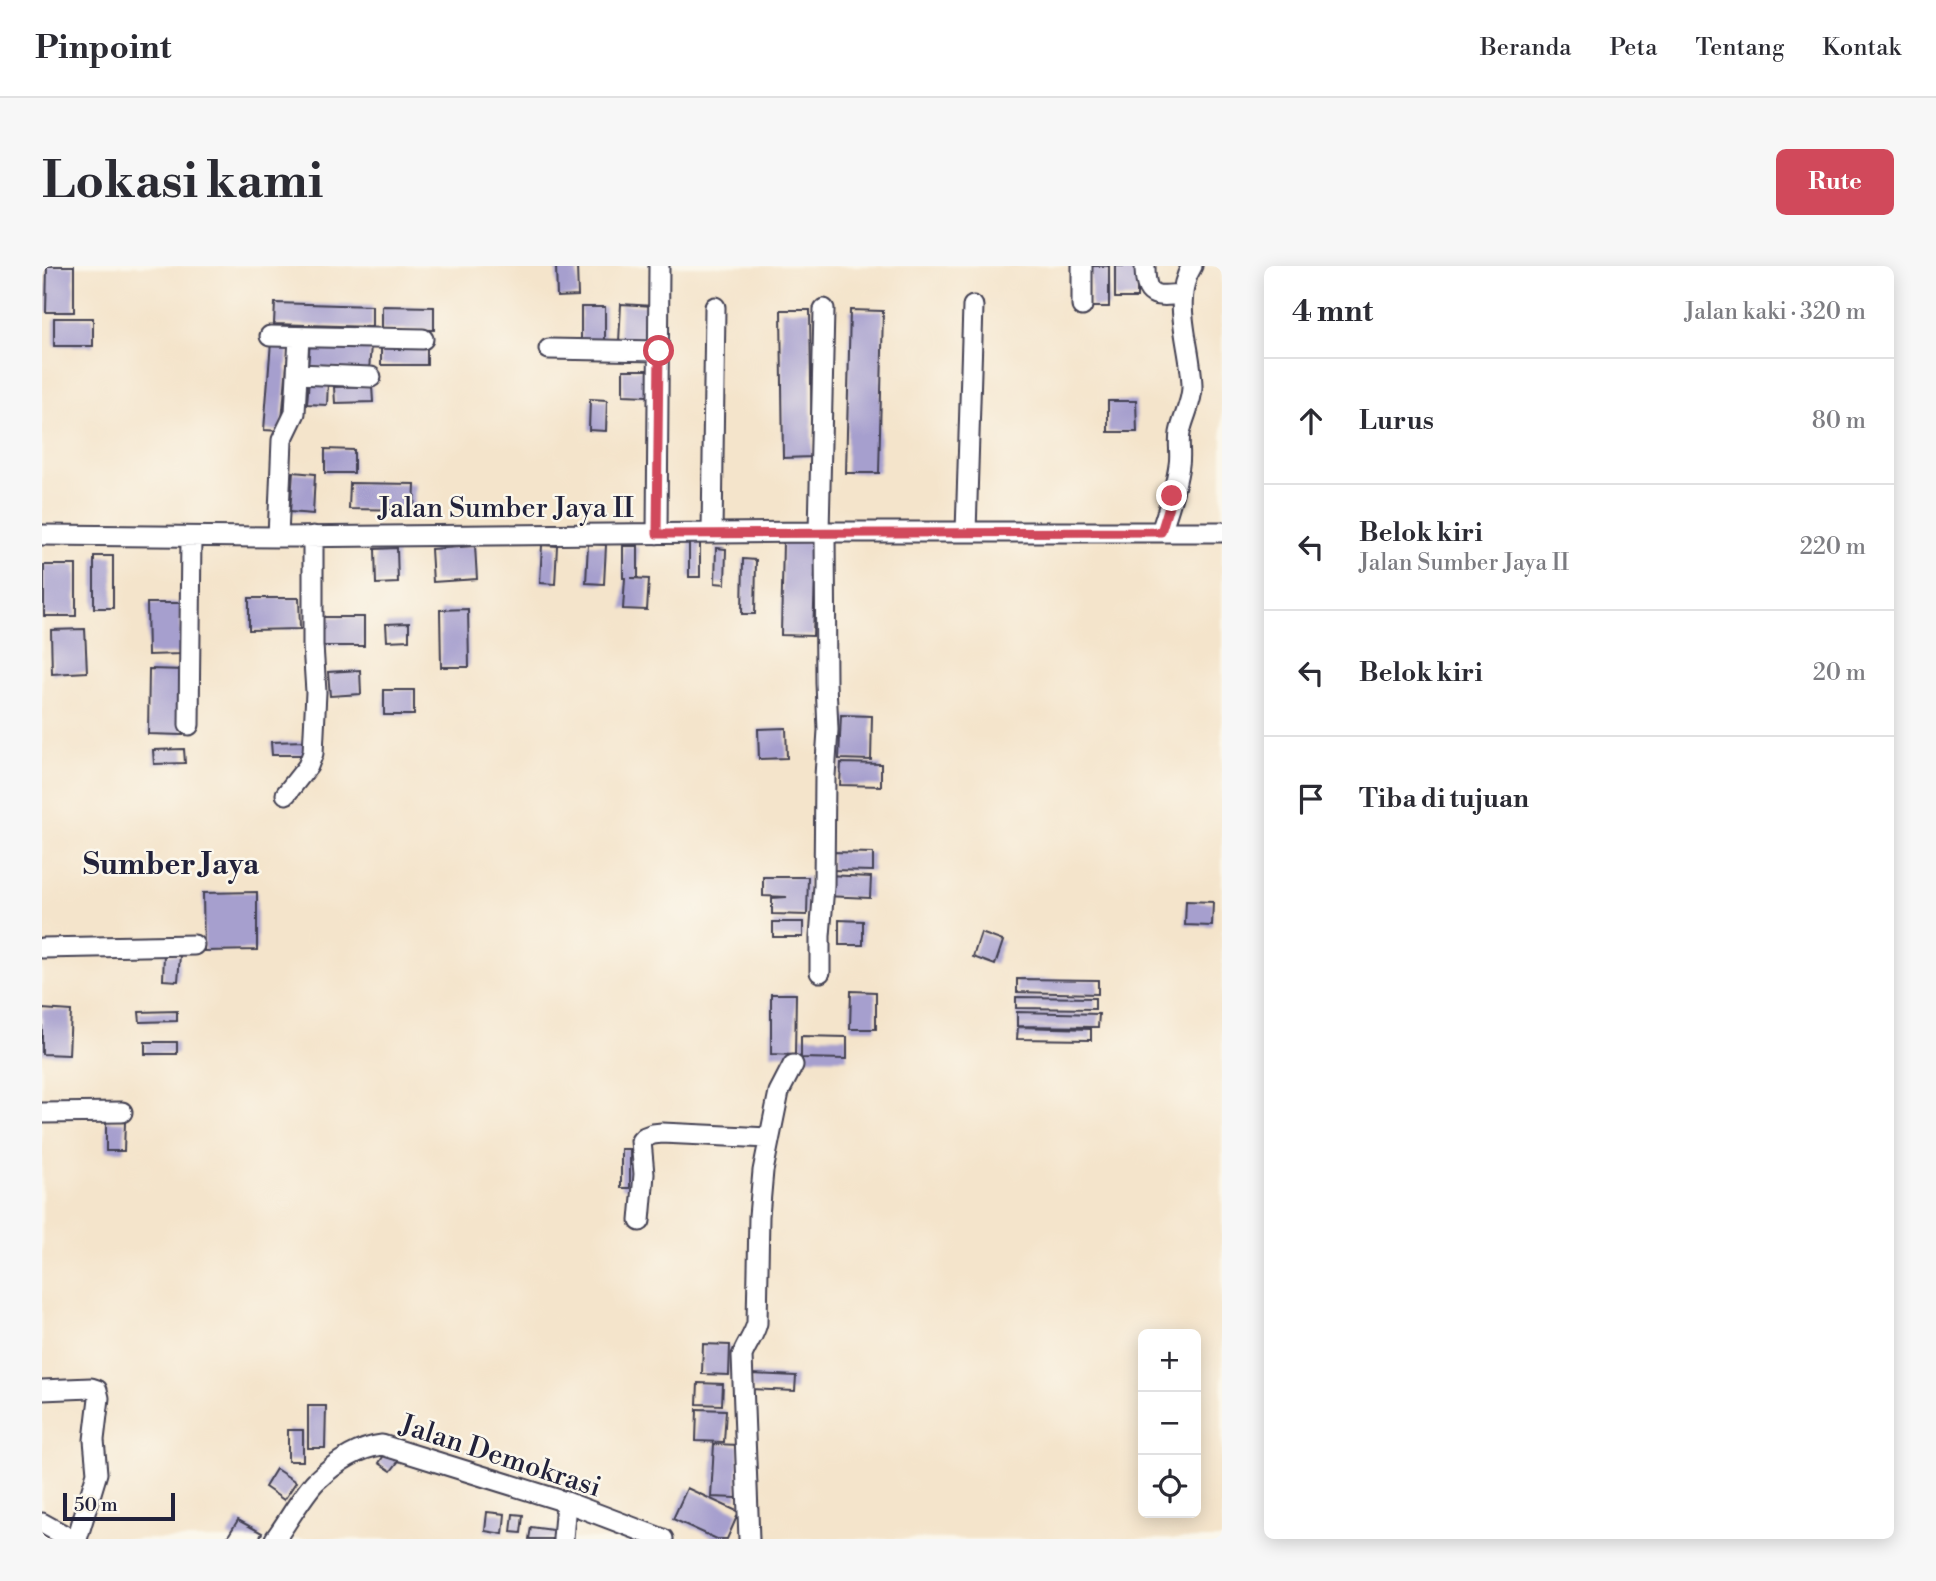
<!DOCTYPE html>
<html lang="id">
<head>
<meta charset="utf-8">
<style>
	body { margin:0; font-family:"Libre Bodoni",serif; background:#f7f7f7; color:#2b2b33 }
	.controls { position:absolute; right:21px; bottom:21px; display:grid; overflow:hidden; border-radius:10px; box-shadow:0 4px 18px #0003 }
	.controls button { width:63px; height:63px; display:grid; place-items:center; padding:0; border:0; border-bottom:2px solid #e1e1e2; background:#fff; color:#2b2b33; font:35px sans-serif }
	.scale { position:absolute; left:21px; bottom:18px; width:112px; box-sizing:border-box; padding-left:7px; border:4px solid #22223b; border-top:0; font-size:19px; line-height:24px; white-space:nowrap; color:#22223b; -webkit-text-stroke:5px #fbf7ec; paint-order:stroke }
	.stop { position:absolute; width:21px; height:21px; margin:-16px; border:5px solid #d1495b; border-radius:50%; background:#fff }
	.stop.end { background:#d1495b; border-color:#fff; box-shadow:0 2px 7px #0008 }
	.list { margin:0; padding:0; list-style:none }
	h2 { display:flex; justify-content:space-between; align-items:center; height:91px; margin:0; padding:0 28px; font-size:30px }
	h2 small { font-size:23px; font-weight:400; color:#7c7c81 }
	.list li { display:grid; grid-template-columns:46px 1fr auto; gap:21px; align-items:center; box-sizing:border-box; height:126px; padding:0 28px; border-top:2px solid #e1e1e2 }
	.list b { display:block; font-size:26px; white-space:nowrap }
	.list p { margin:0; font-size:23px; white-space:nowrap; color:#7c7c81 }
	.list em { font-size:23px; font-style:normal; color:#7c7c81 }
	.icon { flex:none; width:38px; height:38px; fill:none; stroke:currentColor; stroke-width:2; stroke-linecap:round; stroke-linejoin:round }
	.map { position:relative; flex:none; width:1180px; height:1273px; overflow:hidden; border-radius:10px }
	header { display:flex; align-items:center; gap:42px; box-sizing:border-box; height:98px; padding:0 35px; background:#fff; border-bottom:2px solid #e1e1e2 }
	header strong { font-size:33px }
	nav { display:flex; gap:38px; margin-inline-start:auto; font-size:24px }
	.intro { display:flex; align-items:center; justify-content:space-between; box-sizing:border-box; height:168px; padding:0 42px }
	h1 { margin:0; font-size:49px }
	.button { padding:18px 32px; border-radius:10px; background:#d1495b; color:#fff; font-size:24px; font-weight:700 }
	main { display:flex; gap:42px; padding:0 42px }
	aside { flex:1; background:#fff; border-radius:10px; box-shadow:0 4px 18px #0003 }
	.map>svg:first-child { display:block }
	.building { fill:#a69fce }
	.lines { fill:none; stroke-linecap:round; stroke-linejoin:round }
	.minor-casing { stroke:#423f51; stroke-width:23 }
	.minor { stroke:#fff; stroke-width:19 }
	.route { stroke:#d1495b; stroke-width:9 }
	.labels { text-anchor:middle; stroke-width:5; stroke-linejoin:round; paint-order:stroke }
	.street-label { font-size:28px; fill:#22223b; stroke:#fbf7ec }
	.neighbourhood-label { font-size:30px; font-weight:bold; fill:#22223b; stroke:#fbf7ec }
</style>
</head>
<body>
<header>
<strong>Pinpoint</strong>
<nav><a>Beranda</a><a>Peta</a><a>Tentang</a><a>Kontak</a></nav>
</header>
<div class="intro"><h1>Lokasi kami</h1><a class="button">Rute</a></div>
<main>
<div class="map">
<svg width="1180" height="1273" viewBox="0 0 1180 1273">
	<rect width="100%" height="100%" fill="#fbf7ec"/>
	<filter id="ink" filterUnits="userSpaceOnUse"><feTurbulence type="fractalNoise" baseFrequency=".0143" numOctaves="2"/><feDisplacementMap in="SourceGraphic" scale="14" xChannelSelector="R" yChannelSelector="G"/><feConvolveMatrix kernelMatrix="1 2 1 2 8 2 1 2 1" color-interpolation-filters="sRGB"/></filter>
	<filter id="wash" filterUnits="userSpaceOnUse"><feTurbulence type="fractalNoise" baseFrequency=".00686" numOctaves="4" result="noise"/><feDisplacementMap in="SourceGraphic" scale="28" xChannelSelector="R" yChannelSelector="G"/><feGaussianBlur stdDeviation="1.57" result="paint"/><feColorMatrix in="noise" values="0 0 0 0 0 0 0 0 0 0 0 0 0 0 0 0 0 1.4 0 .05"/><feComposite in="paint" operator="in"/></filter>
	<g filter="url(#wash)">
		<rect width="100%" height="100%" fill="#f4e4cb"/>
		<g id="blocks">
			<!-- building -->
			<path class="building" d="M 5,0 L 32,0 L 32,46 L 4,46 Z
				M 514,0 L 535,0 L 536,30 L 515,31 Z
				M 1049,0 L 1067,0 L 1067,41 L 1049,41 Z
				M 1073,0 L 1095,0 L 1095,32 L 1073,32 Z
				M 233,37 L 330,40 L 330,61 L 232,58 Z
				M 579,38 L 611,40 L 609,77 L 577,76 Z
				M 340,40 L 392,41 L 392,64 L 340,63 Z
				M 539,41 L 563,41 L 563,78 L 539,78 Z
				M 739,44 L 768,44 L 770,191 L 741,192 Z
				M 808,44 L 841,45 L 837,207 L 804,207 Z
				M 12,52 L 51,52 L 51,80 L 12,80 Z
				M 268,75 L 329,79 L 327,105 L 266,101 Z
				M 229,76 L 247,77 L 239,165 L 222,164 Z
				M 339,82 L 385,82 L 385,99 L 339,99 Z
				M 581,104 L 607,104 L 606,130 L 581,129 Z
				M 267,114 L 286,115 L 285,139 L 265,138 Z
				M 330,120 L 331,136 L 293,137 L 292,121 Z
				M 548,133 L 565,134 L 564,165 L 547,164 Z
				M 1066,135 L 1094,135 L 1095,166 L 1066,166 Z
				M 283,183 L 312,184 L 312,207 L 283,207 Z
				M 251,206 L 273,208 L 271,248 L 248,246 Z
				M 308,217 L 373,218 L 372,244 L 307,243 Z
				M 647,273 L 658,273 L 658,311 L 647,311 Z
				M 741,275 L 774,276 L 771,370 L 739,369 Z
				M 546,278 L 564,279 L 562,318 L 544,317 Z
				M 500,279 L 515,280 L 513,318 L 498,317 Z
				M 433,280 L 435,313 L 391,316 L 389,283 Z
				M 581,280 L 596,280 L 596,312 L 589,312 L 607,313 L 605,344 L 581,343 L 583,312 L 581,312 Z
				M 355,282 L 356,317 L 334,318 L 333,283 Z
				M 674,282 L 684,283 L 683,318 L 673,317 Z
				M 52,290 L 71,290 L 71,342 L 52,342 Z
				M 701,293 L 714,294 L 713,348 L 700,348 Z
				M 2,299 L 34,299 L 34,350 L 2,350 Z
				M 207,332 L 257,332 L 258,363 L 207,364 Z
				M 105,337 L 139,337 L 139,388 L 106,389 Z
				M 426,343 L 427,401 L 399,401 L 398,344 Z
				M 276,351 L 322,351 L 322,380 L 276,380 Z
				M 367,357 L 367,374 L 345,375 L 344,358 Z
				M 43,363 L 45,406 L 10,408 L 9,364 Z
				M 107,403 L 143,404 L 141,469 L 106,468 Z
				M 318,404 L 319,428 L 288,430 L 286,406 Z
				M 342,424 L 372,424 L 372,449 L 342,449 Z
				M 799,449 L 830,450 L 829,494 L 797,493 Z
				M 744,462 L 745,492 L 717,493 L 716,463 Z
				M 264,475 L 264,489 L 230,489 L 229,476 Z
				M 142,483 L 143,497 L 112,498 L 111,484 Z
				M 799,497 L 839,498 L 839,520 L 798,519 Z
				M 789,586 L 831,587 L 831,605 L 789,604 Z
				M 784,609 L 829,611 L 828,632 L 783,630 Z
				M 721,611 L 766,611 L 765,649 L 730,648 L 730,632 L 745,631 L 721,630 Z
				M 215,626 L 215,684 L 162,685 L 161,627 Z
				M 1144,635 L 1171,636 L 1170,660 L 1143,659 Z
				M 797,654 L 821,655 L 821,679 L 797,679 Z
				M 731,656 L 761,656 L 761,671 L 731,671 Z
				M 939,667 L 961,675 L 953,699 L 931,691 Z
				M 122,688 L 138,689 L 136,715 L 121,714 Z
				M 975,713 L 1056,714 L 1056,728 L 975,726 Z
				M 809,725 L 834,726 L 834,763 L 808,763 Z
				M 729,728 L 754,728 L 753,789 L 729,788 Z
				M 974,731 L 1053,732 L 1053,743 L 974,742 Z
				M 0,743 L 29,745 L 27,789 L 0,788 Z
				M 135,745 L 135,755 L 98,756 L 97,746 Z
				M 975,746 L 1057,748 L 1056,761 L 975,760 Z
				M 976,761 L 1049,763 L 1049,774 L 975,773 Z
				M 759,770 L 805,771 L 805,793 L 759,792 Z
				M 103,776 L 135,776 L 135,788 L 103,788 Z
				M 64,855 L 83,856 L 82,885 L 64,885 Z
				M 579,883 L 588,883 L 588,922 L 579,922 Z
				M 661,1078 L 688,1079 L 687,1109 L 660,1108 Z
				M 710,1108 L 754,1110 L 753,1125 L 709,1123 Z
				M 656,1117 L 681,1118 L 680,1139 L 655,1138 Z
				M 266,1140 L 284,1140 L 283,1182 L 266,1182 Z
				M 655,1143 L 684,1144 L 682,1176 L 654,1175 Z
				M 246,1164 L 261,1164 L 261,1195 L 246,1195 Z
				M 672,1178 L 697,1179 L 695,1232 L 669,1231 Z
				M 346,1183 L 359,1192 L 349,1205 L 337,1197 Z
				M 234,1203 L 254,1216 L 242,1234 L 223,1221 Z
				M 645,1222 L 697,1246 L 685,1273 L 675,1273 L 631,1253 Z
				M 445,1246 L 463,1248 L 461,1268 L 443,1265 Z
				M 471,1248 L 481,1249 L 479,1267 L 469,1266 Z
				M 196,1254 L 220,1267 L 217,1273 L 192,1273 L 186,1270 Z
				M 489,1261 L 518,1265 L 517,1273 L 487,1273 Z"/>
		</g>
	</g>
	<g filter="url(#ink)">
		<use href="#blocks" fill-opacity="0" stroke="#423f51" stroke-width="2"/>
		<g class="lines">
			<!-- minor casing -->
			<g class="minor-casing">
				<path id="minor" d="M 1103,0 C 1103,32 1112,31 1141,28
					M 1040,40 L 1040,0
					M 228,70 L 381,73
					M 507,83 L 617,85
					M 256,108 L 329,111
					M 777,266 L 782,43
					M 924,266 L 931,40
					M 1119,266 C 1126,244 1134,222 1137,199 C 1139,188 1136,178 1138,167 C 1141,151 1150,137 1150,121 C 1150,82 1128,35 1150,0
					M 670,267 L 673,41
					M 615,268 L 617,0
					M 0,269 L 236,271 L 777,266 L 1180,266
					M 236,271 L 240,174 L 253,147 L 257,71
					M 147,459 L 149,271
					M 244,528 L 266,500 L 271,487 L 274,426 L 271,379 L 271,270
					M 0,682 L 152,679
					M 778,706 L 778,670 L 782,620 L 783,510 L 786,464 L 784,417 L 783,266
					M 0,847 L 80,846
					M 598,955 L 602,908 L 599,875 L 603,871 L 611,868 L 620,867 L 727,872
					M 0,1124 L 49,1122 L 55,1124 L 57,1132 L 52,1174 L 55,1207 L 35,1273
					M 0,1257 L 29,1273
					M 233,1273 C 245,1257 261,1228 274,1215 C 292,1198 315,1182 340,1179 L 524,1236 L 621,1273
					M 521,1273 L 524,1236
					M 707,1273 L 700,1090 C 704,1078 712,1070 715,1057 L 717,950 L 721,905 L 737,826 L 751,799"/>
			</g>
			<!-- minor -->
			<use href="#minor" class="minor"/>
		</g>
	</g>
	<g class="lines" filter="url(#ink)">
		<!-- route -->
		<path class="route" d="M 617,85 L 615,268 L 1119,266 L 1130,230"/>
	</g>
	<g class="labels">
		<!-- street labels -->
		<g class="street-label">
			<text x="464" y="251">Jalan Sumber Jaya II</text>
			<text transform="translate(459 1189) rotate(18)" y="10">Jalan Demokrasi</text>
		</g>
		<!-- neighbourhood labels -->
		<g class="neighbourhood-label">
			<text x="129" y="608">Sumber Jaya</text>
		</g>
	</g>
</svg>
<div class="controls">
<button>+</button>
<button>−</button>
<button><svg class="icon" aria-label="locate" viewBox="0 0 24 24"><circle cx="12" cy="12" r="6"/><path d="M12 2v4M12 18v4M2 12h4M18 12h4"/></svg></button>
</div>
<div class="scale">50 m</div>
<div class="stop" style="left:617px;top:85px"></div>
<div class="stop end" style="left:1130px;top:230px"></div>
</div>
<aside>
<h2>4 mnt<small>Jalan kaki · 320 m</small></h2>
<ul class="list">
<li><svg class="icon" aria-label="ahead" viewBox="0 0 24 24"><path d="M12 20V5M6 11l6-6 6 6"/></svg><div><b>Lurus</b></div><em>80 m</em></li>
<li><svg class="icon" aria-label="left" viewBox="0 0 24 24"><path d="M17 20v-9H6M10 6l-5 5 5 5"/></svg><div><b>Belok kiri</b><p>Jalan Sumber Jaya II</p></div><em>220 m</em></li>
<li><svg class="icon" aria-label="left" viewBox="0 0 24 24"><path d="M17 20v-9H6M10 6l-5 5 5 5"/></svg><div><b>Belok kiri</b></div><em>20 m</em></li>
<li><svg class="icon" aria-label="arrive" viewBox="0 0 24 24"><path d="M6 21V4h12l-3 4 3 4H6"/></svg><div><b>Tiba di tujuan</b></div></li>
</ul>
</aside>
</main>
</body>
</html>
